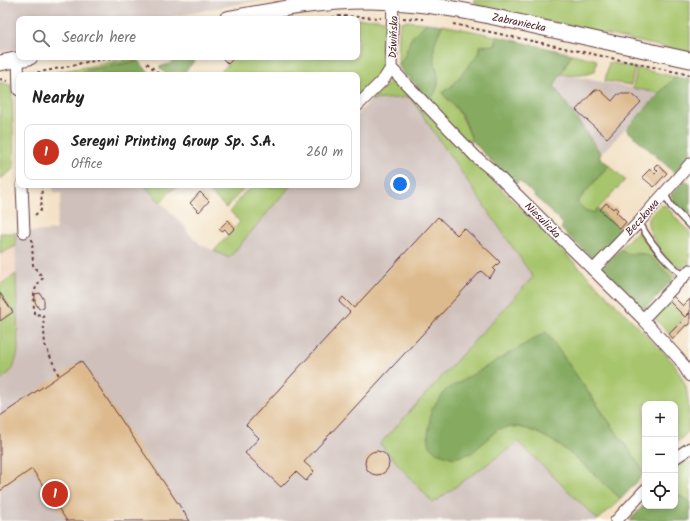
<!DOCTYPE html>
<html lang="en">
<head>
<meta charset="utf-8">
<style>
	body { margin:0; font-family:Kalam,sans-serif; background:#f2f2f2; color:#222 }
	.controls { position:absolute; right:12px; bottom:12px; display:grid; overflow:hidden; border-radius:8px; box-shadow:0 2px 6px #0003 }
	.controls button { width:36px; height:36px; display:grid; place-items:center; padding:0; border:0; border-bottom:1px solid #e0e0e0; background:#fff; color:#222; font:20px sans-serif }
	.you { position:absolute; left:400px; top:184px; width:14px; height:14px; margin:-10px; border:3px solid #fff; border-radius:50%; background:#1a73e8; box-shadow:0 0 0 6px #1a73e833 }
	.badge { display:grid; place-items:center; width:26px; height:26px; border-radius:50%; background:#c8321e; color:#fff; font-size:13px; font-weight:700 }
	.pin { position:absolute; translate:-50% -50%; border:2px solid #fff; box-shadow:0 1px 4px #0006 }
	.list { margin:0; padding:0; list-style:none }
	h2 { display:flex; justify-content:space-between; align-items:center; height:52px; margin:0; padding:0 16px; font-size:17px }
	h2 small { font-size:13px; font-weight:400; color:#767676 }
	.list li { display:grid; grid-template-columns:26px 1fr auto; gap:12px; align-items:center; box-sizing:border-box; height:56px; margin:0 8px 8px; padding:0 8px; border:1px solid #e0e0e0; border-radius:8px }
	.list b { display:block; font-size:15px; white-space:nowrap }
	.list p { margin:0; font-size:13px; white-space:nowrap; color:#767676 }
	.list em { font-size:13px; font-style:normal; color:#767676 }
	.icon { flex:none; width:22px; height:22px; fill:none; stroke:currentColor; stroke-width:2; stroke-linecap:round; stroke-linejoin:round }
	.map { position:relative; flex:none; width:690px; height:521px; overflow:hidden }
	.search { position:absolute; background:#fff; box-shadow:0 2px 6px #0003; left:16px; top:16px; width:344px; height:44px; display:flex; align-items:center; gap:10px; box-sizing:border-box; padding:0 14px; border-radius:8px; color:#767676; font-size:15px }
	.panel { position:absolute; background:#fff; box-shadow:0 2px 6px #0003; left:16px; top:72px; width:344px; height:116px; border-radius:8px }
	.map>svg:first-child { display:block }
	.built { fill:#f3d4bf }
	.industrial { fill:#cfc0bb }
	.green { fill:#a7c56c; stroke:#78724c }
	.forest { fill:#85aa60; stroke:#686446 }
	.building { fill:#ddba8d }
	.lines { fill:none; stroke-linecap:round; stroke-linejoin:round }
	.service-casing { stroke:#633c42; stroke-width:8 }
	.minor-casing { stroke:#633c42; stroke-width:13 }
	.secondary-casing { stroke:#633c42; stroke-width:17 }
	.path { stroke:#633c42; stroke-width:2; stroke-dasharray:3 3; stroke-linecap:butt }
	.service { stroke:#fff; stroke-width:5.5 }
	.minor { stroke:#fff; stroke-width:11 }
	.secondary { stroke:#fff; stroke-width:15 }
	.labels { text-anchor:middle; stroke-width:3; stroke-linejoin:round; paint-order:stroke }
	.street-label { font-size:11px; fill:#4a1f2b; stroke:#fdfcf7 }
</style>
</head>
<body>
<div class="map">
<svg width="690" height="521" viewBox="0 0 690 521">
	<rect width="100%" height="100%" fill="#fdfcf7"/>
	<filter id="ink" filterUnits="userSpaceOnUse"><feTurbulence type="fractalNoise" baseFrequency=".025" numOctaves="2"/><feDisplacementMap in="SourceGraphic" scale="8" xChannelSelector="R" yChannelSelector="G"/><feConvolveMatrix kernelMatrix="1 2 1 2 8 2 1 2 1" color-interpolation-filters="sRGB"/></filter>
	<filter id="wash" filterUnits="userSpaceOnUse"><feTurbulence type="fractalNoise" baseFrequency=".012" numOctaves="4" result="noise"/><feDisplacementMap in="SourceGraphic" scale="16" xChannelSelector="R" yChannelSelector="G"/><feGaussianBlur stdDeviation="0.9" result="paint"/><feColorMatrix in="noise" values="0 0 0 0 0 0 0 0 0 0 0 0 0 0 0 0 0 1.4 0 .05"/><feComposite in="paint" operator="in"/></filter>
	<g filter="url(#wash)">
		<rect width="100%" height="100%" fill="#f3e2c7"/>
		<!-- built -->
		<path class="built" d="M 0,233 L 15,233 L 18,352 L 0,381 Z"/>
		<!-- industrial -->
		<path class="industrial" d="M 0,0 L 270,0 L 242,3 L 163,19 L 19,19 L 19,49 L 0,52 Z
			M 561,74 L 659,93 L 601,154 L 554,86 Z
			M 410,97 L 533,278 L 381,444 L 433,503 L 518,442 L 598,520 L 597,521 L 0,521 L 0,381 L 5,378 L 18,352 L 15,233 L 55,230 L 62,194 L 54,192 L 52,185 L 144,185 L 185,227 L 188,233 L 200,244 L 229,258 L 291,185 L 357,185 L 357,115 L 371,100 Z"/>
		<!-- green -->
		<path class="green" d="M 473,0 L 690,0 L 690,53 L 478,6 Z
			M 357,19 C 366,19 380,17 387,22 L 386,62 C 380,79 369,89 357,101 L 357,75 L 300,75 L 290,72 L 283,75 L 218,75 L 235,57 L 357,57 Z
			M 405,21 L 427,23 C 421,28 415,33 411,39 C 407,47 406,59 398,64 L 399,30 L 401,22 Z
			M 443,25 L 496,36 L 496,45 L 480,46 L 480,52 L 451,87 L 442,93 C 459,110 463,117 472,140 L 468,144 L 428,102 C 446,83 434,72 434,51 C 434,42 438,33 443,25 Z
			M 572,54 L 597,60 L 595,71 C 586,76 572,76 561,74 Z
			M 135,58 L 138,61 L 83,71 L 85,75 L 41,75 Z
			M 609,62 L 635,68 L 631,85 L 605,81 Z
			M 637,68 L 675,77 L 659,93 L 633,88 Z
			M 396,80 L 405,87 L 410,97 L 674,363 L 686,386 L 689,407 L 688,432 L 675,444 L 675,404 L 645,404 L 645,473 L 546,332 L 472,453 L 497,428 C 504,428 512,426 519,427 C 557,434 593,474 621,499 L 598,520 L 518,442 L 433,503 L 380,444 L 533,277 L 410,97 L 371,100 L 391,81 Z
			M 0,82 L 9,85 L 11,85 L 12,90 L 14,169 L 0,179 Z
			M 609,165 L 625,180 L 594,213 L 585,210 L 577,202 Z
			M 144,185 L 181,185 L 170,191 L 161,203 Z
			M 210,185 L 247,185 L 226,208 L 206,188 Z
			M 287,185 L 291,185 L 229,258 L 214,251 L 240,222 L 230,211 C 236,204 243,191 252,188 C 261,184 275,190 287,185 Z
			M 661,205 L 666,206 L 681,224 L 690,232 L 689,266 C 684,267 679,268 674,265 C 665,259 645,230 648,219 C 650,214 657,209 661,205 Z
			M 639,232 L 660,261 L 675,276 L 672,280 C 666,273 653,256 644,254 C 631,252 633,258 620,249 L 633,235 Z
			M 0,233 L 15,233 L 16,246 L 0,254 Z
			M 16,274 L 18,352 L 13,369 L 0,381 L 0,321 L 13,312 L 0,293 L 0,285 Z
			M 668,300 L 685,317 L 669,334 L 653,316 Z
			M 687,461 L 690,462 L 690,502 L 675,493 L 675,470 L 682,462 Z"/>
		<!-- forest -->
		<path class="forest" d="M 427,23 L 443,25 C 438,33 434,42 434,51 C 434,72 446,83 428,102 L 420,94 L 416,84 L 402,72 L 398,64 C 406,59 407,47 411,39 C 415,33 421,28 427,23 Z
			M 496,36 L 572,54 L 554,86 L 601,154 L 599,157 L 609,165 L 577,202 L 585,210 L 594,213 L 598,208 L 623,231 L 595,261 L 561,229 L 563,224 L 519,180 L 514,187 L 472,140 L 464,119 L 457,109 L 442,93 L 451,87 L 480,52 L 480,46 L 496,45 Z
			M 180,57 L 198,57 L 182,75 L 167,75 L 159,67 L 169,64 Z
			M 138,61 L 152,75 L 140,75 L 136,73 L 115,75 L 85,75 L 83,71 Z
			M 675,77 L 690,79 L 690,157 L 675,173 L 626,129 Z
			M 685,180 L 690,184 L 690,223 L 677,209 L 671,195 Z
			M 620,249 C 633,258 631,252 644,254 C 653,256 666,273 672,280 L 645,310 L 601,268 Z
			M 546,332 L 645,473 L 621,499 C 593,474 557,434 519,427 C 512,426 504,428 498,429 L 472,453 L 454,458 L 436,452 L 430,446 L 428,436 L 431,410 L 446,390 Z
			M 675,493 L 690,502 L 690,521 L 629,521 L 645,504 L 645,506 L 675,506 Z"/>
		<g id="blocks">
			<!-- building -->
			<path class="building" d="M 224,57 L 235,57 L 228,64 L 223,59 Z
				M 595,90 L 600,90 L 612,101 L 618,94 L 632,94 L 641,102 L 607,138 L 576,110 Z
				M 657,164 L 667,173 L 654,187 L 642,177 L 650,169 L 655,174 L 658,171 L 654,167 Z
				M 200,192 L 209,201 L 199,212 L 190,203 Z
				M 606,203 L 613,209 L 615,207 L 618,210 L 616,212 L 626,222 L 620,229 L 600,210 Z
				M 438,217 L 457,235 L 464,228 L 494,256 L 500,262 L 493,269 L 495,271 L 489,278 L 481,271 L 304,462 L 314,471 L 306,481 L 296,472 L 281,487 L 245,453 L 259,438 L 246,425 L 350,312 L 339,302 L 343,297 L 354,308 Z
				M 228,220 L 235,228 L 229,234 L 225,229 L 222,231 L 219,229 Z
				M 0,293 L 13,312 L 0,321 Z
				M 40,293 L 44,300 L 44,307 L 39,309 L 35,302 L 35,294 Z
				M 672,295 L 683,306 L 690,299 L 690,312 L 685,317 L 668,300 Z
				M 690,313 L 690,324 L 688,326 L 686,325 L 673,339 L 669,334 Z
				M 81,361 L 97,384 L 190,521 L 67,521 L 32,469 L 0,491 L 0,416 Z
				M365 463a12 12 0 1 1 24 0a12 12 0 1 1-24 0Z"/>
		</g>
	</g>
	<g filter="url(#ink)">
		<use href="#blocks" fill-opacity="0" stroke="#633c42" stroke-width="1"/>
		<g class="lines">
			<!-- service casing -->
			<g class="service-casing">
				<path id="service" d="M 664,193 L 671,206 L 690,226
					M 639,222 C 651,244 665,261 684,276"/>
			</g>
			<!-- minor casing -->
			<g class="minor-casing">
				<path id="minor" d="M 18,59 L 19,90
					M 391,68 L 476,157 L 493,171 L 643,319 L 680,360 L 690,376
					M 357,106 L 384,79 L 391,68 L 393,2
					M 22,185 L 24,232
					M 593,270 L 639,222 L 690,164
					M 643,319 L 690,270
					M 675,458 L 690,448
					M 616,521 L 645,490"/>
			</g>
			<!-- secondary casing -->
			<g class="secondary-casing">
				<path id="secondary" d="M 227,19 C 274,10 324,0 371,1 C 429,2 484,14 539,27 C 589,38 640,49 690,60
					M 0,63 L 30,57"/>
			</g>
			<!-- path -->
			<path class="path" d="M 403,18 L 423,19
				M 320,19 L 340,16 L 381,18
				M 453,24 L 690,75
				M 147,63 L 160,75
				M 32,75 L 35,73 L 76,65 L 81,63 L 120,57
				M 0,79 L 7,81
				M 35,215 L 41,210 L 42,185
				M 32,239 L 33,265 L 43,278 C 31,289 34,300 34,314 L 43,315 L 45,345 L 59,376"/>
			<!-- service -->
			<use href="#service" class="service"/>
			<!-- minor -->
			<use href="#minor" class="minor"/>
			<!-- secondary -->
			<use href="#secondary" class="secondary"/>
		</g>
	</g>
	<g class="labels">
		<!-- street labels -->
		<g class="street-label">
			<text transform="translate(519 22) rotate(12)" y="4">Zabraniecka</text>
			<text transform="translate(393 37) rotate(-88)" y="4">Dźwińska</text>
			<text transform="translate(642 217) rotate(-48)" y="4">Beczkowa</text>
			<text transform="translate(543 220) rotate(45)" y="4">Niesulicka</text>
		</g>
	</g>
</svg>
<div class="controls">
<button>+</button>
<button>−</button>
<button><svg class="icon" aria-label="locate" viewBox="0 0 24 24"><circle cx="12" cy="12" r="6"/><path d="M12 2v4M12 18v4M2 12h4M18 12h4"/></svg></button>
</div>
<div class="you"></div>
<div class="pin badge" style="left:55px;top:494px">1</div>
<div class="search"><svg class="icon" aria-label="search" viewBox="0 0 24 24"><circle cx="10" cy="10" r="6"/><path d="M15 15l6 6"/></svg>Search here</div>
<section class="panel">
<h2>Nearby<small></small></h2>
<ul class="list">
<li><span class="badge">1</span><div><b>Seregni Printing Group Sp. S.A.</b><p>Office</p></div><em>260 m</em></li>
</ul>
</section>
</div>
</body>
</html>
